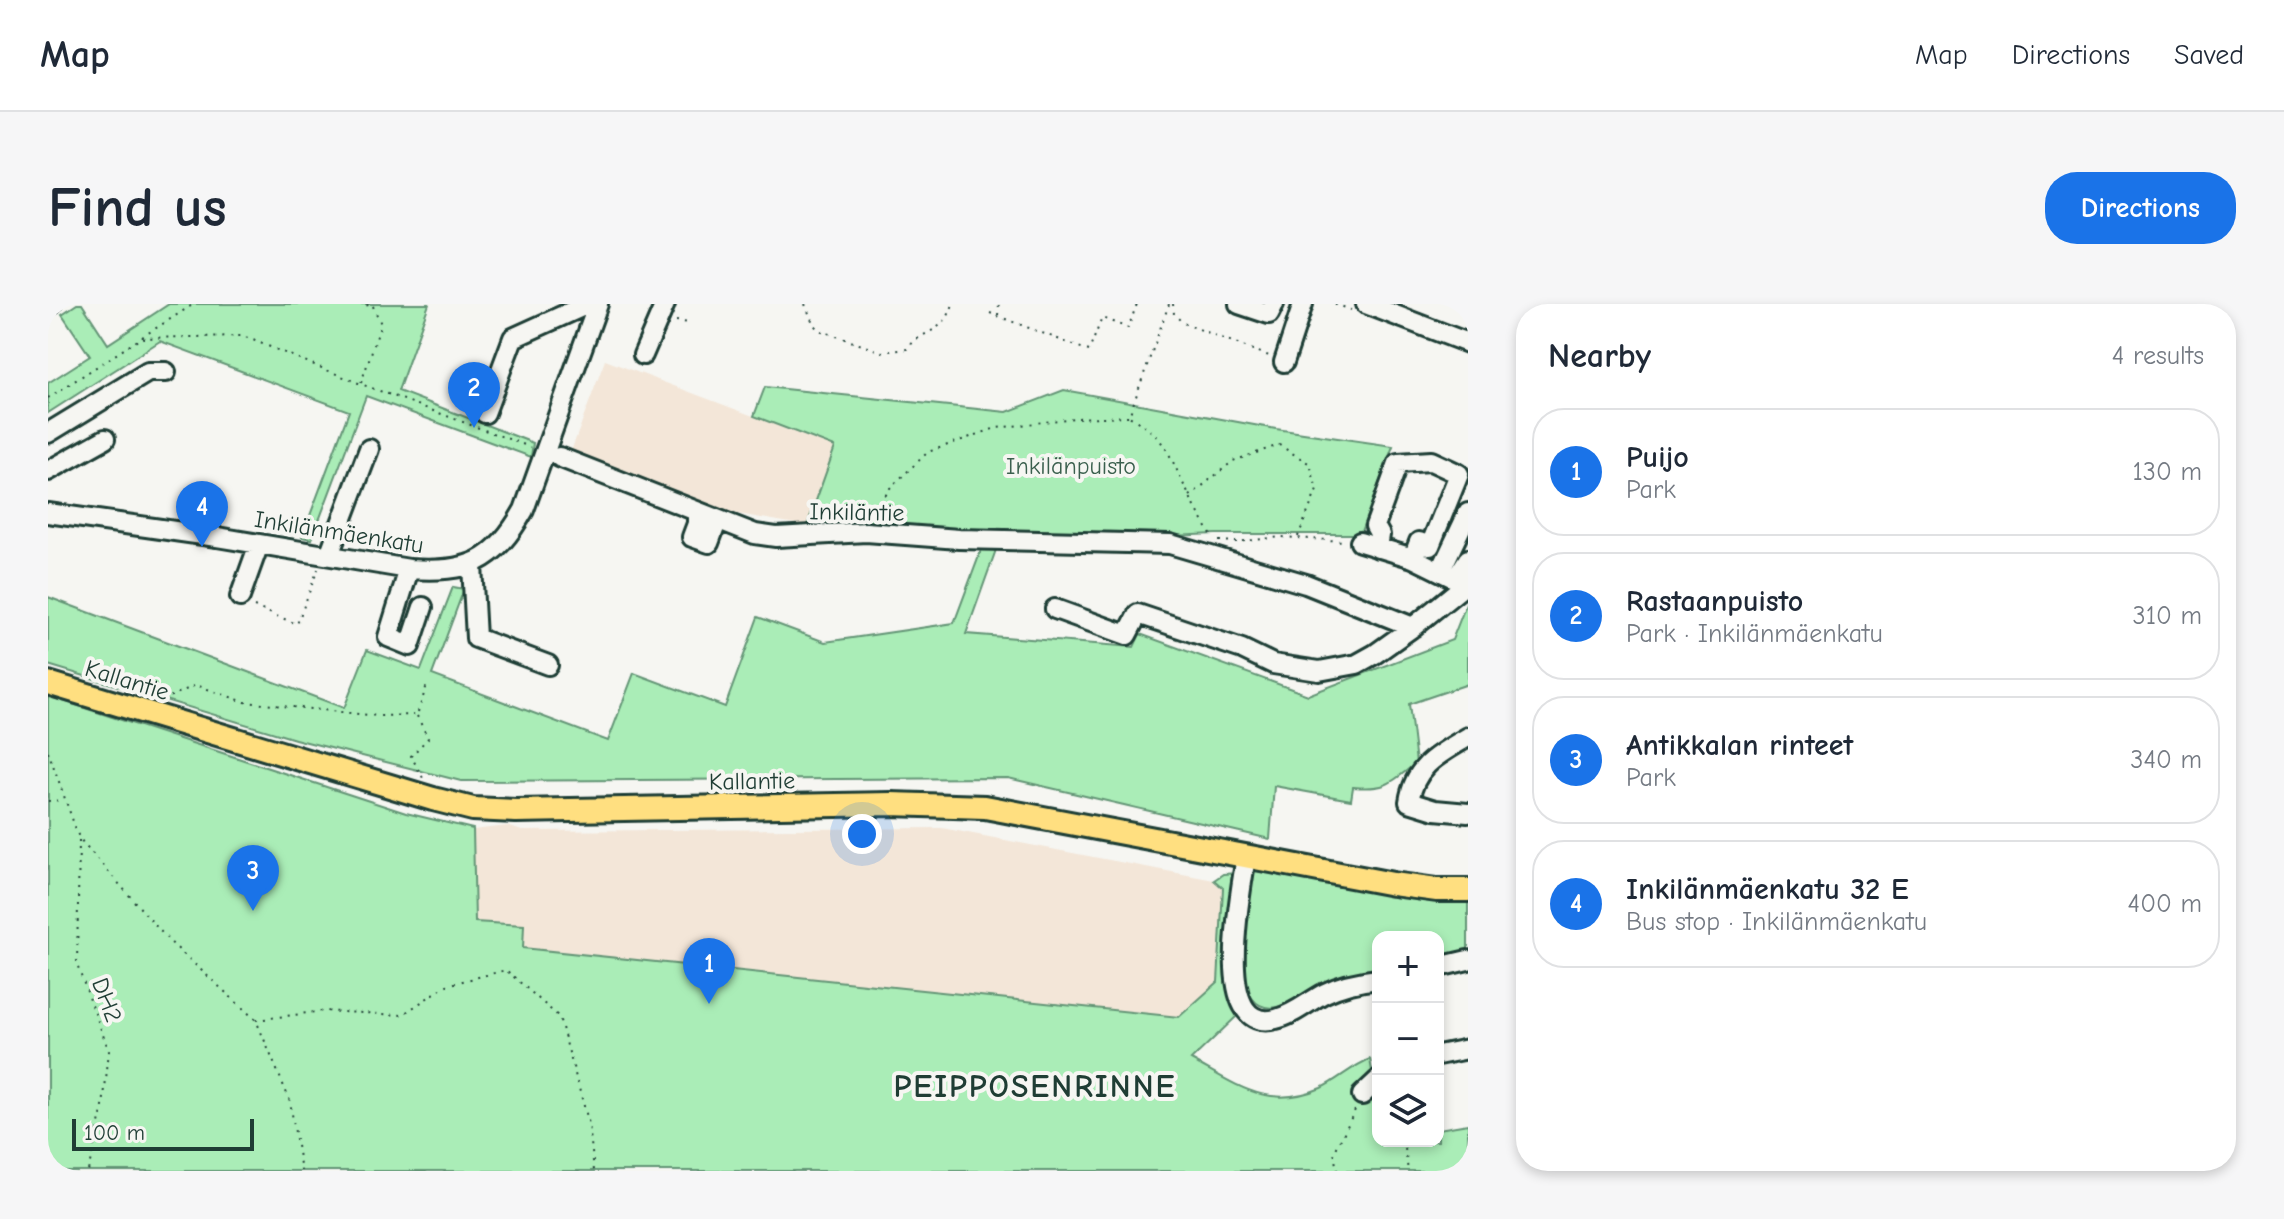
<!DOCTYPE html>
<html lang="en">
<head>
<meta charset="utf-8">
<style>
	body { margin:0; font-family:"Comic Neue",sans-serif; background:#f6f6f7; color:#1f2937 }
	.controls { position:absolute; right:24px; bottom:24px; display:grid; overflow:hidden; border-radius:16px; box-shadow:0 4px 12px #0003 }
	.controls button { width:72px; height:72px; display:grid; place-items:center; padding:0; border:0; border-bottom:2px solid #e0e1e3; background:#fff; color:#1f2937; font:40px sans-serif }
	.scale { position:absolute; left:24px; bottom:20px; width:182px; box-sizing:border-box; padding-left:8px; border:4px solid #1f3d34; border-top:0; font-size:22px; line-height:28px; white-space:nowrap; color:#1f3d34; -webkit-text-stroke:6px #f6f6f2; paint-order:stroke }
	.you { position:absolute; left:814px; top:530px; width:28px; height:28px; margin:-20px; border:6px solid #fff; border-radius:50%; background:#1a73e8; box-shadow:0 0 0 12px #1a73e833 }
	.badge { display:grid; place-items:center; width:52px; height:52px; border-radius:50%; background:#1a73e8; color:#fff; font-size:26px; font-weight:700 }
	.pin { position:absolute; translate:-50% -66px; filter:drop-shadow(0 2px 4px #0008) }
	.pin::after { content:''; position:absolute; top:42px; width:28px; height:24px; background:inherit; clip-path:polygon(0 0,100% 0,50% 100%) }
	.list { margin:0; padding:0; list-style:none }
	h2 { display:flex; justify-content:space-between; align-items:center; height:104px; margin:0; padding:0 32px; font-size:34px }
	h2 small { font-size:26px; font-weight:400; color:#747a83 }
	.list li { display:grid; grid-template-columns:52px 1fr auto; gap:24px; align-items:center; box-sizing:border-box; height:128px; margin:0 16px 16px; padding:0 16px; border:2px solid #e0e1e3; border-radius:32px }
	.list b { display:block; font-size:30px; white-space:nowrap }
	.list p { margin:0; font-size:26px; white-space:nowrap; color:#747a83 }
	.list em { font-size:26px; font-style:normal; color:#747a83 }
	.icon { flex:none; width:44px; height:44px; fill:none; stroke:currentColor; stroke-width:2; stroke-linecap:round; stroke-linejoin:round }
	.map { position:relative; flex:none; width:1420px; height:867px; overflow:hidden; border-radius:32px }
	header { display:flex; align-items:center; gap:48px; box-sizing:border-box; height:112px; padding:0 40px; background:#fff; border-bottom:2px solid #e0e1e3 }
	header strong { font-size:38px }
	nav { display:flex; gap:44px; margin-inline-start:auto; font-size:28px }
	.intro { display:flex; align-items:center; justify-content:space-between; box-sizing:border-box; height:192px; padding:0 48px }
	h1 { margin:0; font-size:56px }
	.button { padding:20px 36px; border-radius:32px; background:#1a73e8; color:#fff; font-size:28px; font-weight:700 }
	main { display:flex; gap:48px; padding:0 48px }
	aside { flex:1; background:#fff; border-radius:32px; box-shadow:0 4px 12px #0003 }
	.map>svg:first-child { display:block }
	.built { fill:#f3e6d8 }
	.green { fill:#aaedb7; stroke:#649576; stroke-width:2 }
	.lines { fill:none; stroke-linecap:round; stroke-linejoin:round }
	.minor-casing { stroke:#1f3d34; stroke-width:24 }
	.major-casing { stroke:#1f3d34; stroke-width:28 }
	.path { stroke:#1f3d34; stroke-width:2; stroke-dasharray:2 6; stroke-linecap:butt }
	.minor { stroke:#f6f6f2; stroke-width:18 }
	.major { stroke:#ffdf80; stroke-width:22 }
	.labels { text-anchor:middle; stroke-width:8; stroke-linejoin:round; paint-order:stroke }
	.park-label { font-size:24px; fill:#3b604e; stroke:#f6f6f2 }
	.street-label { font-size:24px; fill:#1f3d34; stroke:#f6f6f2 }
	.district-label { font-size:32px; font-weight:bold; letter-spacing:2px; fill:#1f3d34; stroke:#f6f6f2 }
</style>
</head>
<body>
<header>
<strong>Map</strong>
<nav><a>Map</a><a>Directions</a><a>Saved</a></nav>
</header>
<div class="intro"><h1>Find us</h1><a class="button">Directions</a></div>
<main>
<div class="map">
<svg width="1420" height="867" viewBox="0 0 1420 867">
	<rect width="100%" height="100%" fill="#f6f6f2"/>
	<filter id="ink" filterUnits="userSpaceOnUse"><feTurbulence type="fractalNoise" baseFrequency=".0125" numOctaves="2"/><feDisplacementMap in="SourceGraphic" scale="16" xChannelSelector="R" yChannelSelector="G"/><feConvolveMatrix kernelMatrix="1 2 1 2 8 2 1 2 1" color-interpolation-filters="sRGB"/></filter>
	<g filter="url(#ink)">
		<!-- built -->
		<path class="built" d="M 557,56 L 787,143 L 759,222 L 673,207 L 577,180 L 519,158 Z
			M 459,522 L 474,527 L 894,524 L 1166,576 L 1175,584 L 1170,679 L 1131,713 L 475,644 L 476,621 L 427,618 L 425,526 Z"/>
		<!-- green -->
		<path class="green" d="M 29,0 L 34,0 L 60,40 L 121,0 L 381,0 L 350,87 L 485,139 L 483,153 L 318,92 L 264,235 L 254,233 L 301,107 L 112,37 L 0,109 L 0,79 L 42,52 L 14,10 Z
			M 717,83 L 959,108 L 1016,86 L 1228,125 L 1345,142 L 1312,230 L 1168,230 L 1012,237 L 790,220 L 759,222 L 787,143 L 706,112 Z
			M 949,243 L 918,330 L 1086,343 L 1092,330 L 1260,391 L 1404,336 L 1420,295 L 1420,380 L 1361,400 L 1368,459 C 1343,479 1339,486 1305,483 L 1303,496 L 1226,482 L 1222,535 L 960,474 L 413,477 L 247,435 L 0,361 L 0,293 L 296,404 L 319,346 L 373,366 L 405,283 L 416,285 L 384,371 L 560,437 L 586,369 L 677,403 L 710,313 L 777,338 L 906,319 L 934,244 Z
			M 0,392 L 358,509 L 425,525 L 427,618 L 476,621 L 475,644 L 1131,713 L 1170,678 L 1175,584 L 1166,576 L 1175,570 L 1189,569 L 1178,680 L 1189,712 L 1143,756 C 1188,780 1219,807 1273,784 C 1290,776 1304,762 1322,755 L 1324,767 L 1330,768 L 1330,837 L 1390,837 L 1390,825 L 1420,820 L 1420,867 L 0,867 Z
			M 1204,563 L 1347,592 L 1420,595 L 1420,646 L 1390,653 L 1390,633 L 1330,633 L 1330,665 C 1312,667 1293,670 1277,678 C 1262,685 1249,697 1233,702 C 1173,720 1200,591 1204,563 Z"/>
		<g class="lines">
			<!-- minor casing -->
			<g class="minor-casing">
				<path id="minor" d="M 1191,0 L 1221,10 L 1226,0
					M 1318,0 L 1420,39
					M 0,2 L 3,0
					M 595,51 L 617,0
					M 1236,58 L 1255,0
					M 437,109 L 465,34 L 540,0
					M 0,129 L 100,68 L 118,68
					M 511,153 L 707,230 L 728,233 L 818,228 L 911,235 L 1122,240 L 1258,280 L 1365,323
					M 0,167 L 57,135
					M 0,209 L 169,233 L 361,265 C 420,269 446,259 476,206 L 550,0
					M 649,217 L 667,223 L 661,239 L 644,233 L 650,217
					M 1312,238 L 1365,254 L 1420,281
					M 1330,244 L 1332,231 L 1327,222 L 1350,159 L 1383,157 L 1411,170 L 1382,242 L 1371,238 L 1365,254
					M 281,251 L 321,145
					M 424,261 L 428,334 L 500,361
					M 361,265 L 340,333 L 362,342 L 375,303
					M 1393,266 L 1420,209
					M 1408,274 L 1420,255
					M 192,293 L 211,240
					M 1007,305 L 1079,331 L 1090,310 L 1194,345 L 1225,360 L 1271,367 L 1309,360 L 1327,350 L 1365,323 L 1418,280
					M 1420,433 C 1391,450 1366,462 1361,498 L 1387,506 L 1420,509
					M 1198,552 C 1194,583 1162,732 1228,715 C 1246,711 1261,697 1277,689 C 1293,681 1312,677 1330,675
					M 1390,663 L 1420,656
					M 1390,751 L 1420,745
					M 1314,791 L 1330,776"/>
			</g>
			<!-- major casing -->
			<g class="major-casing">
				<path id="major" d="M 0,379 L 385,495 L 425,505 L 468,507 L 843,500 L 937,503 L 1345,580 L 1389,586 L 1420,586"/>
			</g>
			<!-- path -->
			<path class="path" d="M 757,0 L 766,21 L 771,26 L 834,48 L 859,45 C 876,23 895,32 905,0
				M 1121,0 L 1081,112 C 1123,137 1120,152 1141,191 C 1148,206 1158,221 1166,236
				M 1125,0 L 1126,10 L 1135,19 L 1221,52
				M 1287,0 L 1303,6
				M 942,9 L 1041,47 L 1054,14 L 1080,24 L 1089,0
				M 950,11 L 951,0
				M 628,17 L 641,19
				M 94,33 L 146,0
				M 313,79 L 333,20 L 324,0 L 313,3
				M 0,94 L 93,34 L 195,32 L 313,80 L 482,143
				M 1142,192 L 1185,157 L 1231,141 L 1262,160 L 1269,186 L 1249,235
				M 825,212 L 842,184 L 880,148 L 948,124 L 1027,114 L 1081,112
				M 1171,237 L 1188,238 L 1233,233 L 1296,237
				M 206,303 L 249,320 L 270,265
				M 115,396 L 148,381 L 197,398 L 330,412 L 369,411 L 380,378
				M 369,412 L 380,434 L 363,452 L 375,474
				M 0,447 L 31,534 L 121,637 L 208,716 L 242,797 L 253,867
				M 0,497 L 16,496
				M 31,536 L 29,661 L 61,747 L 55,803 L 40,867
				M 208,716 L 275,707 L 354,711 L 399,681 L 458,666 L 511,713 L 541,820 L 546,867
				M 1356,837 L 1360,867
				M 1289,867 L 1286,849 L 1307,806"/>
			<!-- minor -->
			<use href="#minor" class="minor"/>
			<!-- major -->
			<use href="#major" class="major"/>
		</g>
	</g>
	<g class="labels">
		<!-- park labels -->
		<g class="park-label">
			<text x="1023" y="170">Inkilänpuisto</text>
		</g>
		<!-- street labels -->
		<g class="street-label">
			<text transform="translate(809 208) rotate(1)" y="8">Inkiläntie</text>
			<text transform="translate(291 228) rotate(9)" y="8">Inkilänmäenkatu</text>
			<text transform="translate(79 376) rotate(17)" y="8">Kallantie</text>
			<text transform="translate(704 477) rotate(-1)" y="8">Kallantie</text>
			<text transform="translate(59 696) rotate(69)" y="8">DH2</text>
		</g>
		<!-- district labels -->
		<g class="district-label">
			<text x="987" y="793">PEIPPOSENRINNE</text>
		</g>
	</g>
</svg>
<div class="controls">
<button>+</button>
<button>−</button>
<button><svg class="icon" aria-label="layers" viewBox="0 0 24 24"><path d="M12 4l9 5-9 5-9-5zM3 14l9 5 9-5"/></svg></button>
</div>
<div class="scale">100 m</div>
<div class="you"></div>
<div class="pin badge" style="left:661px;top:700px">1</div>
<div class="pin badge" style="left:426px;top:124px">2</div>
<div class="pin badge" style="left:205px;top:607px">3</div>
<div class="pin badge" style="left:154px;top:243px">4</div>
</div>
<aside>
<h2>Nearby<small>4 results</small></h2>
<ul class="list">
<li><span class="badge">1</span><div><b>Puijo</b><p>Park</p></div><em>130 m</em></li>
<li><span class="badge">2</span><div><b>Rastaanpuisto</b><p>Park · Inkilänmäenkatu</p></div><em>310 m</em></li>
<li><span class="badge">3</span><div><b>Antikkalan rinteet</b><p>Park</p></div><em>340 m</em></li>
<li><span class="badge">4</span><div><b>Inkilänmäenkatu 32 E</b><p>Bus stop · Inkilänmäenkatu</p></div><em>400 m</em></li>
</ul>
</aside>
</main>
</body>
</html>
